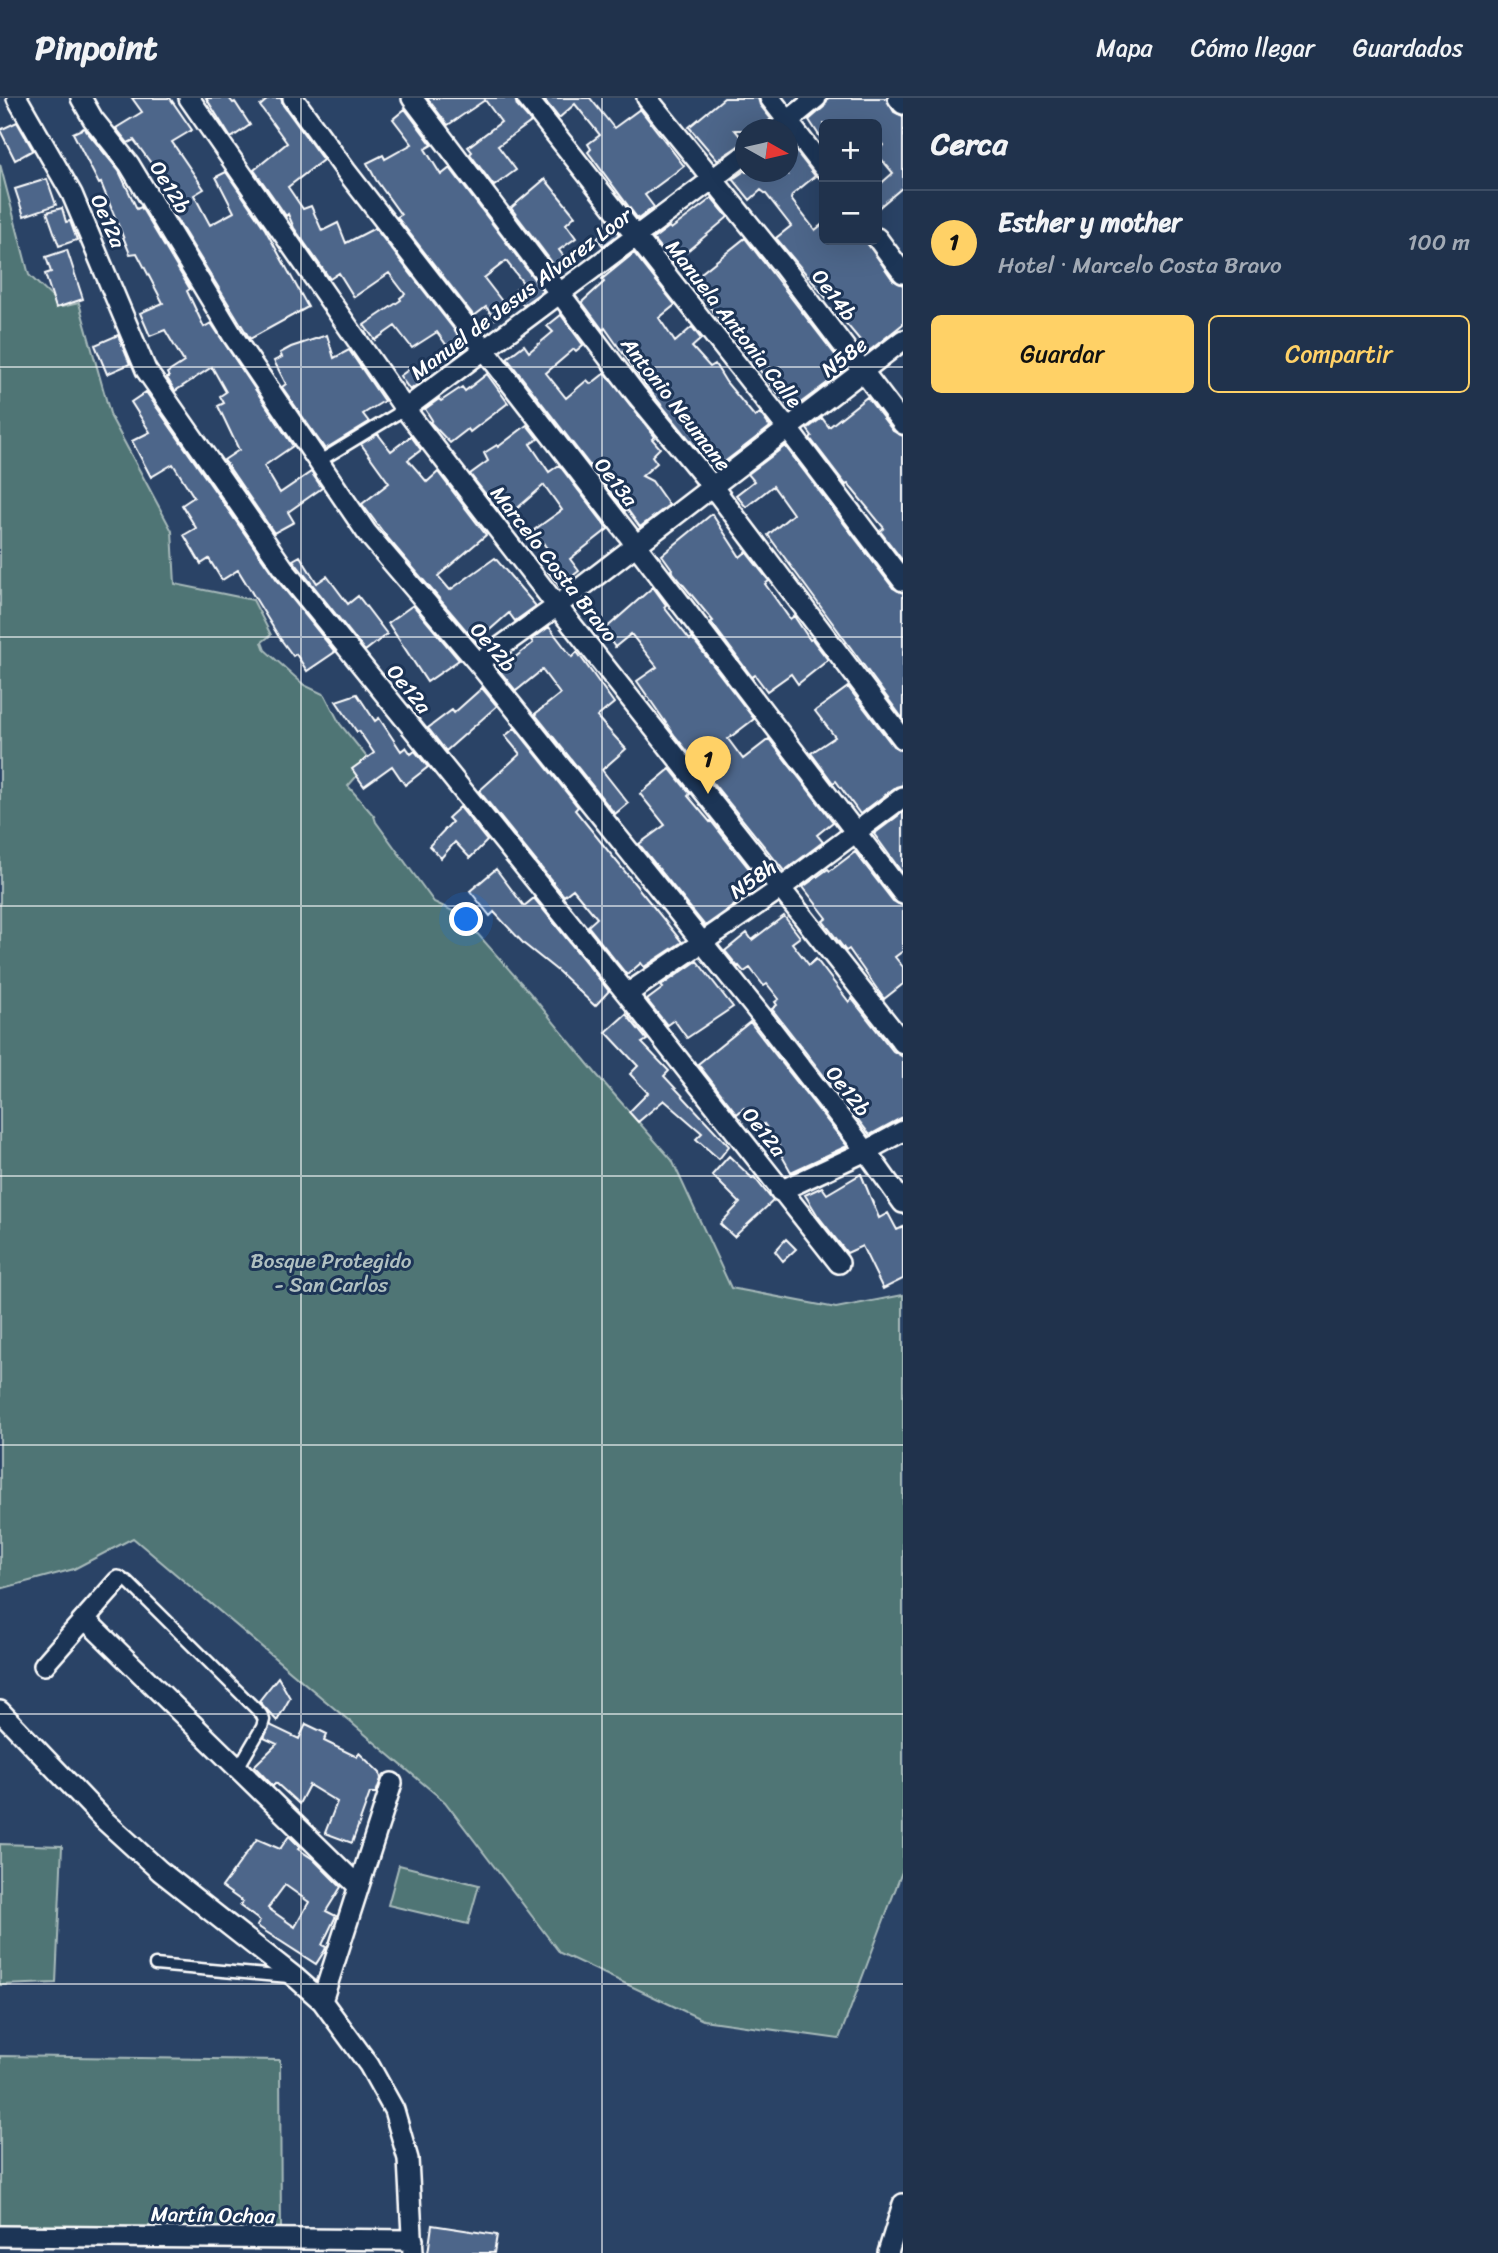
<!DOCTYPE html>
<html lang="es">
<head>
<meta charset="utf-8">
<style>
	body { margin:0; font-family:Sriracha,sans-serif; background:#2d3e56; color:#f1f3f6 }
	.controls { position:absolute; right:21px; top:21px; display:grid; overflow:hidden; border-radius:10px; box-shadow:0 7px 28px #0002 }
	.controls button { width:63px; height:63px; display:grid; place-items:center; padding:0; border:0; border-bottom:2px solid #3d4d64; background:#20324c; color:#f1f3f6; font:35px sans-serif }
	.compass { position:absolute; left:735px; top:21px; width:63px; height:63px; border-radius:50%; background:#20324c; box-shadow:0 7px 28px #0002; rotate:98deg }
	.you { position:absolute; left:467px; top:822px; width:24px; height:24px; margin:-18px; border:5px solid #fff; border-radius:50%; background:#1a73e8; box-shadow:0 0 0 10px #1a73e833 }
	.badge { display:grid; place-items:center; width:46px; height:46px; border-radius:50%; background:#ffd166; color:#111; font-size:23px; font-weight:700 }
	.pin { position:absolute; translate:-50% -58px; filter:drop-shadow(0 2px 4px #0008) }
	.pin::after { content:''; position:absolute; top:37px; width:24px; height:21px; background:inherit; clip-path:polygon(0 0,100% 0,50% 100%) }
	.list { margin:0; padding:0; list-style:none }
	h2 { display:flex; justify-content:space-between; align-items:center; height:91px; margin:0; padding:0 28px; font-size:30px }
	h2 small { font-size:23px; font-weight:400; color:#a2aab5 }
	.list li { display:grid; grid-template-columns:46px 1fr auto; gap:21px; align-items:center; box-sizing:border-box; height:105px; padding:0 28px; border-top:2px solid #3d4d64 }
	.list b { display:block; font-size:26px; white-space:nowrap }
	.list p { margin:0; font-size:23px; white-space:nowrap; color:#a2aab5 }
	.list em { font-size:23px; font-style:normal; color:#a2aab5 }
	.actions { display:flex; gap:14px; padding:21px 28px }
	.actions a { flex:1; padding:16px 0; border:2px solid #ffd166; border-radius:10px; text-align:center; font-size:24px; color:#ffd166 }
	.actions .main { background:#ffd166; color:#111 }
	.map { position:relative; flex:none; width:903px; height:2155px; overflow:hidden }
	header { display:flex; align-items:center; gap:42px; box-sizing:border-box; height:98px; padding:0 35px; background:#20324c; border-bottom:2px solid #3d4d64 }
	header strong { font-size:33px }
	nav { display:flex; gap:38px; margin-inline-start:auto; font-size:24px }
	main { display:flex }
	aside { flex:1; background:#20324c }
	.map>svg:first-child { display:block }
	.green { fill:#4f7475; stroke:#a7baba; stroke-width:2 }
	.building { fill:#4e668a; stroke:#fff; stroke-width:2; fill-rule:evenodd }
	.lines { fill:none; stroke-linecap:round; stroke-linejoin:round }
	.lane-casing { stroke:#fff; stroke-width:15 }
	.street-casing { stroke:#fff; stroke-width:24 }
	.lane { stroke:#1d3557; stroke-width:10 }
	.street { stroke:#1d3557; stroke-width:19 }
	.grid { fill:none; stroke:#fff; stroke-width:2; stroke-opacity:0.55 }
	.labels { text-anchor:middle; stroke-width:6; stroke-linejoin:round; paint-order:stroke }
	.street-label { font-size:21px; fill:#fff; stroke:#1d3557 }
	.park-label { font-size:21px; fill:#b0c0c1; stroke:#1d3557 }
</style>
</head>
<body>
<header>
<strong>Pinpoint</strong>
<nav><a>Mapa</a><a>Cómo llegar</a><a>Guardados</a></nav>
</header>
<main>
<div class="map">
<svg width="903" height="2155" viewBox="0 0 903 2155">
	<rect width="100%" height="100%" fill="#2a4366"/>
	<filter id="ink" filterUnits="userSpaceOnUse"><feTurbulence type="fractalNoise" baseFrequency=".0143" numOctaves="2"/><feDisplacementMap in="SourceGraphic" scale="14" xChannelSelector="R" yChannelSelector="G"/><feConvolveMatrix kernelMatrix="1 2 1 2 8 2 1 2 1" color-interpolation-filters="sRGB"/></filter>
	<g filter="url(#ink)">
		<!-- green -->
		<path class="green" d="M 0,66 L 29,177 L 62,209 L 79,205 L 111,319 L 172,433 L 175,486 L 253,502 L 271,537 L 262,544 L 265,552 L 304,587 L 325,597 L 340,626 L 370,663 L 348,688 L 374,718 L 376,724 L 434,804 L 461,817 L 529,894 L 597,977 L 672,1062 L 731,1190 L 836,1210 L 903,1197 L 903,1771 L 839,1941 L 703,1922 L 560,1855 L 445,1704 L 133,1440 L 74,1471 L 0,1491 Z
			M 0,1746 L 62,1748 L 56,1885 L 0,1887 Z
			M 399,1767 L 479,1787 L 468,1826 L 388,1807 Z
			M 0,1958 L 280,1962 L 281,2135 L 0,2133 Z"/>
		<!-- building -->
		<path class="building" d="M 132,0 L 170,0 L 192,32 L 172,44 L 204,91 L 194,97 L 210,127 L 234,114 L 216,79 L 226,74 L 265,131 L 308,209 L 250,241 L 166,104 L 171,101 L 156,77 L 158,75 L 134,42 L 128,45 L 116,30 L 142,14 Z
			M 206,0 L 229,0 L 233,5 L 235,4 L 250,27 L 231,40 Z
			M 269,0 L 281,0 L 283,7 L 323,62 L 288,89 L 303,111 L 311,108 L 322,133 L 338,125 L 346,145 L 375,130 L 456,234 L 465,251 L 455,259 L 437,234 L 412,250 L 395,228 L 375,242 L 364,227 L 401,202 L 400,200 L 405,196 L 389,175 L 354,199 L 339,175 L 330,181 L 294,130 L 288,116 L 286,118 L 273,99 L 254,72 L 287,45 L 260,8 Z
			M 427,0 L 515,0 L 517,8 L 531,24 L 498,48 L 516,72 L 494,88 L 470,56 L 472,54 L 468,49 L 501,24 L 485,2 L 448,27 Z
			M 543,0 L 590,0 L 614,30 L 640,11 L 684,68 L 645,97 L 654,109 L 638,121 L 588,54 L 591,51 L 588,46 L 600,37 L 575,6 L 559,20 Z
			M 724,0 L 758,0 L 760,7 L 771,21 L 759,32 L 735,32 L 745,44 L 717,62 L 689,29 Z
			M 828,0 L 886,0 L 894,14 L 903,18 L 903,89 L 877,111 L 877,89 L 893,75 L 877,56 L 883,47 L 877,40 L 877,26 L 824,26 L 824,45 L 809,22 L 824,9 Z
			M 405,11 L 432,47 L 425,51 L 441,77 L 450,70 L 543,193 L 523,207 L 513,194 L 523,185 L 506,163 L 484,180 L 508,211 L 495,221 L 486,209 L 474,218 L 397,119 L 401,117 L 376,82 L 367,65 L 383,57 L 385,61 L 412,46 L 393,21 Z
			M 17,24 L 33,52 L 15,62 L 0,32 Z
			M 84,30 L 119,73 L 137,111 L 141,109 L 190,191 L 187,193 L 204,229 L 211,225 L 293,348 L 264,368 L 280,395 L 311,374 L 322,390 L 288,414 L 294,424 L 274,435 L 224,362 L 239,352 L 218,308 L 224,305 L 220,298 L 226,294 L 212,269 L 175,293 L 167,280 L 169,279 L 167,275 L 184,264 L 165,232 L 150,238 L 140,215 L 163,205 L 137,155 L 130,156 L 101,85 L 99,86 L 73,35 Z
			M 788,43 L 815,78 L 792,97 L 791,101 L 815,132 L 824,125 L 824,142 L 865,142 L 893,182 L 903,187 L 903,226 L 869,253 L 843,222 L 851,216 L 835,194 L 827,201 L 776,140 L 791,128 L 766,96 L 761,92 L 750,102 L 733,81 L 746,72 L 746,74 L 785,74 L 788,76 Z
			M 47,81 L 56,107 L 24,118 L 15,91 Z
			M 545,81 L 575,118 L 566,126 L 576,140 L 559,152 L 567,163 L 557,171 L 511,110 Z
			M 712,100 L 728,119 L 673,165 L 653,141 L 669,129 L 671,131 Z
			M 62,110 L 66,124 L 70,123 L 77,142 L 59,148 L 47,114 Z
			M 612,128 L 619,136 L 603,148 L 597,140 Z
			M 745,140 L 846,271 L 791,312 L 690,184 Z
			M 67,152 L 83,201 L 56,210 L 45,176 L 51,174 L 46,159 Z
			M 634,155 L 675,207 L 659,220 L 675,244 L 692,229 L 701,241 L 692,249 L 710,269 L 715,266 L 726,284 L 755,319 L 760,315 L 770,329 L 714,372 L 646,288 L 605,230 L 603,232 L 582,204 L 604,184 L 602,181 Z
			M 561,217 L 583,247 L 576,253 L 574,251 L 546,275 L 566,300 L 587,282 L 591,286 L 605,275 L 655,339 L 652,341 L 660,350 L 652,358 L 657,365 L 642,378 L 652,383 L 669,407 L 640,429 L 627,411 L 625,413 L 507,260 L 524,247 L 529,254 L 553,234 L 547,228 Z
			M 118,237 L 130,266 L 107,276 L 95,247 Z
			M 327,237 L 334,260 L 349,252 L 384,303 L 363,316 L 369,324 L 325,351 L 282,289 L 286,286 L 274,263 L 282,259 L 280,255 L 291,249 Z
			M 415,267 L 425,281 L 410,292 L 400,278 Z
			M 487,276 L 508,305 L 470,334 L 468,331 L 450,345 L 430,324 L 432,322 L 425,311 L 439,301 L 441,303 L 462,289 L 465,293 Z
			M 146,294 L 277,482 L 335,554 L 307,573 L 296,556 L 293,558 L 279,539 L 238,472 L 222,482 L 209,461 L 201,466 L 184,437 L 196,430 L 182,407 L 194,399 L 173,366 L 151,379 L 132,343 L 150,334 L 131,304 Z
			M 867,299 L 893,333 L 903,338 L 903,463 L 880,433 L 884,430 L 848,386 L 846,387 L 810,340 L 812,338 L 807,331 L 822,320 L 829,329 Z
			M 527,327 L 538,341 L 530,346 L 549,374 L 559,367 L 608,431 L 570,461 L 579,473 L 559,488 L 548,474 L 558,466 L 534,432 L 562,412 L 544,387 L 505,421 L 470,376 L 488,363 L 484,355 L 497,347 L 498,349 Z
			M 378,336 L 391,353 L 411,338 L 421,352 L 408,362 L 427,384 L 438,374 L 486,437 L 438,478 L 450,492 L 495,460 L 536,508 L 515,523 L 509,515 L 476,544 L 386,438 L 362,406 L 389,385 L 361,346 Z
			M 785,348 L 893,490 L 903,495 L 903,621 L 768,437 L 793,416 L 773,388 L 746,409 L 736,397 L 754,383 L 748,376 Z
			M 712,416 L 740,459 L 746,454 L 769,483 L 765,486 L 790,521 L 794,518 L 810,542 L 812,541 L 828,562 L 798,586 L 791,576 L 767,593 L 755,577 L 752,579 L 711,524 L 713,523 L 671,472 L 672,471 L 662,457 Z
			M 300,458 L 317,485 L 327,478 L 348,506 L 358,498 L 387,536 L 365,553 L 293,462 Z
			M 653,489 L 666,507 L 664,509 L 690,542 L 692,540 L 754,621 L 728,641 L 743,661 L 769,641 L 833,724 L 817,737 L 823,744 L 784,773 L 675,638 L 637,583 L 657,569 L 631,536 L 615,549 L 603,533 Z
			M 413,507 L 459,562 L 427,584 L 388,525 Z
			M 549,529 L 572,559 L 577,554 L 614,605 L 597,619 L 626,651 L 602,672 L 628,705 L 615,716 L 535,616 L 560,596 L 542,572 L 516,593 L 499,572 L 533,545 L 531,542 Z
			M 848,589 L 893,648 L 903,653 L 903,687 L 896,689 L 860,716 L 836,683 L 833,685 L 811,655 L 835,639 L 815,613 Z
			M 482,590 L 497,608 L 446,653 L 428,630 L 452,612 L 454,615 Z
			M 357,596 L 375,623 L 379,620 L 401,653 L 406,649 L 411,656 L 415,653 L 428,669 L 405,687 L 392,668 L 364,688 L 352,671 L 374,655 L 359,633 L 357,634 L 336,603 Z
			M 515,630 L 578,709 L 575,712 L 682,844 L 644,869 L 641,865 L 627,877 L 588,828 L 597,820 L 573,791 L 564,798 L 479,693 L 520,656 L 505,638 Z
			M 670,671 L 690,696 L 688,698 L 710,724 L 711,723 L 758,782 L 750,789 L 753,794 L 705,828 L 639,746 L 665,727 L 640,696 Z
			M 460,709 L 487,743 L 470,760 L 455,744 L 441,760 L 429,748 L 452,724 L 448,720 Z
			M 903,714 L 903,776 L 874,736 Z
			M 855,754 L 893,803 L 903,808 L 903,853 L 895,859 L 903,869 L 903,886 L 884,901 L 849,851 L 846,853 L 823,823 L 827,820 L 803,789 L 828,771 L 830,773 Z
			M 496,771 L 524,808 L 534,800 L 609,893 L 595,908 L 559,874 L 524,846 L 494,814 L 490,818 L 470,793 Z
			M 784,818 L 800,839 L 792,845 L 809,867 L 816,861 L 849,904 L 852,901 L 893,953 L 903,959 L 903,1019 L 870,1037 L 772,911 L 777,907 L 775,904 L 779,901 L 767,886 L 764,888 L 750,870 L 744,874 L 739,868 L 738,869 L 725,853 L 747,835 L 752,842 Z
			M 697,863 L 733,909 L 687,940 L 674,922 L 667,927 L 647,902 L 663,890 L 661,888 Z
			M 626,916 L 647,942 L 642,945 L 669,973 L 664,978 L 729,1048 L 719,1061 L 696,1041 L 702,1035 L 664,1002 L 638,1024 L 629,1014 L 648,995 L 630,976 L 638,968 L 606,934 Z
			M 750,924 L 753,928 L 847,1048 L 791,1074 L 778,1051 L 780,1049 L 764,1026 L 758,1030 L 744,1010 L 737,1016 L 698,966 Z
			M 729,1058 L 752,1080 L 754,1079 L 773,1103 L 734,1139 L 720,1126 L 740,1105 L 712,1077 Z
			M 861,1076 L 879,1120 L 888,1115 L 897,1132 L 903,1129 L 903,1181 L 883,1191 L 862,1148 L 847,1155 L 818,1118 L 805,1097 L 822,1089 L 827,1096 Z
			M 786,1141 L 796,1151 L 783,1163 L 775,1153 Z
			M 278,1579 L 290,1600 L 277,1623 L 259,1603 Z
			M 306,1626 L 327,1636 L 324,1643 L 357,1659 L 359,1655 L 380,1675 L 381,1681 L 376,1695 L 370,1695 L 352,1745 L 325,1735 L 337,1704 L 309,1687 L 299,1706 L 276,1685 L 273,1688 L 254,1668 L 277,1646 L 264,1640 L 270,1627 L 299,1641 Z
			M 289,1738 L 300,1749 L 298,1751 L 313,1761 L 341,1789 L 326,1813 L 336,1818 L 322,1847 L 326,1849 L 325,1852 L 316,1866 L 257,1828 L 260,1823 L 240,1808 L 243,1804 L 222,1789 L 257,1741 L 280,1751 ZM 285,1787 L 309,1804 L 295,1829 L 268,1810 Z
			M 432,2127 L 497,2137 L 494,2155 L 428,2155 Z"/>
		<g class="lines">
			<!-- lane casing -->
			<g class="lane-casing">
				<path id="lane" d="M 318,364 L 405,311
					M 118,1483 L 127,1483 L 261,1616 L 264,1622 L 262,1629 L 238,1670
					M 155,1867 L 289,1879"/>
			</g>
			<!-- street casing -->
			<g class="street-casing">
				<path id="street" d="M 17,0 L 72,96 L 146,272 L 287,475 L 627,896 L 839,1165
					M 81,0 L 93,21 L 129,66 L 233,238 L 367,435 L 478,565 L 763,920 L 866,1053 L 903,1105
					M 189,0 L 405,311 L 557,508 L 903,945
					M 293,0 L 346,73 L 636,447 L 903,796
					M 412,0 L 636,296 L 712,388 L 903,641
					M 527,0 L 787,330 L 903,483
					M 647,0 L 783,168 L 903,326
					M 770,0 L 824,70
					M 898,0 L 903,6
					M 777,32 L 816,0
					M 877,140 L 903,175
					M 405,311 L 746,56
					M 478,565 L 557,508 L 903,242
					M 627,896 L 781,790 L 903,699
					M 780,1093 L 866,1053 L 903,1033
					M 85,1521 L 358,1788
					M 44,1567 L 118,1483
					M 0,1613 L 103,1721 L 160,1773 L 296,1880 L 322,1903 L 369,1967 L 394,2012 L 408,2061 L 413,2155
					M 322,1903 L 392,1685
					M 0,2138 L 413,2142
					M 888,2155 L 903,2106"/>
			</g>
			<!-- lane -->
			<use href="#lane" class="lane"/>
			<!-- street -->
			<use href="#street" class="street"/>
		</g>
	</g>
	<!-- grid -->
	<path class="grid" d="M 301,0 L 301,2155M 602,0 L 602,2155M 0,269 L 903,269M 0,539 L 903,539M 0,808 L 903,808M 0,1078 L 903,1078M 0,1347 L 903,1347M 0,1616 L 903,1616M 0,1886 L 903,1886"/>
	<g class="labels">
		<!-- street labels -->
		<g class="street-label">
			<text transform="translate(170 89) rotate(59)" y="7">Oe12b</text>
			<text transform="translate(108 123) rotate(67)" y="7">Oe12a</text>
			<text transform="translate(521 196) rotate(-37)" y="7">Manuel de Jesus Alvarez Loor</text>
			<text transform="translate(834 197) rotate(53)" y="7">Oe14b</text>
			<text transform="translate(734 226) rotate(52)" y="7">Manuela Antonia Calle</text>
			<text transform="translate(844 259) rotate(-37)" y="7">N58e</text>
			<text transform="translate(676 306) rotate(52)" y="7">Antonio Neumane</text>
			<text transform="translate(616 384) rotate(52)" y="7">Oe13a</text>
			<text transform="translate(554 466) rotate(52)" y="7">Marcelo Costa Bravo</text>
			<text transform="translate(493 549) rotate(50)" y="7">Oe12b</text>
			<text transform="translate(409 591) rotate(51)" y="7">Oe12a</text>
			<text transform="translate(753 781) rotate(-35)" y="7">N58h</text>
			<text transform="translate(848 993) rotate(52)" y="7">Oe12b</text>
			<text transform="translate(764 1034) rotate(52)" y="7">Oe12a</text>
			<text transform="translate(213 2117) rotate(1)" y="7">Martín Ochoa</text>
		</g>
		<!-- park labels -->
		<g class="park-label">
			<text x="331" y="1170">Bosque Protegido<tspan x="331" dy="24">- San Carlos</tspan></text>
		</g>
	</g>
</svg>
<div class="controls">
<button>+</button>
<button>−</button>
</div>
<svg class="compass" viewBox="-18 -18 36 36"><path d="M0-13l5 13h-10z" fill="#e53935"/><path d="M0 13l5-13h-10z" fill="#a2aab5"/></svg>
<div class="you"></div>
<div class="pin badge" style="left:708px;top:696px">1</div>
</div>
<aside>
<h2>Cerca<small></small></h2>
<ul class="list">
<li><span class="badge">1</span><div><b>Esther y mother</b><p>Hotel · Marcelo Costa Bravo</p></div><em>100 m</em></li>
</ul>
<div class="actions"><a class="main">Guardar</a><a>Compartir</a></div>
</aside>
</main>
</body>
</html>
